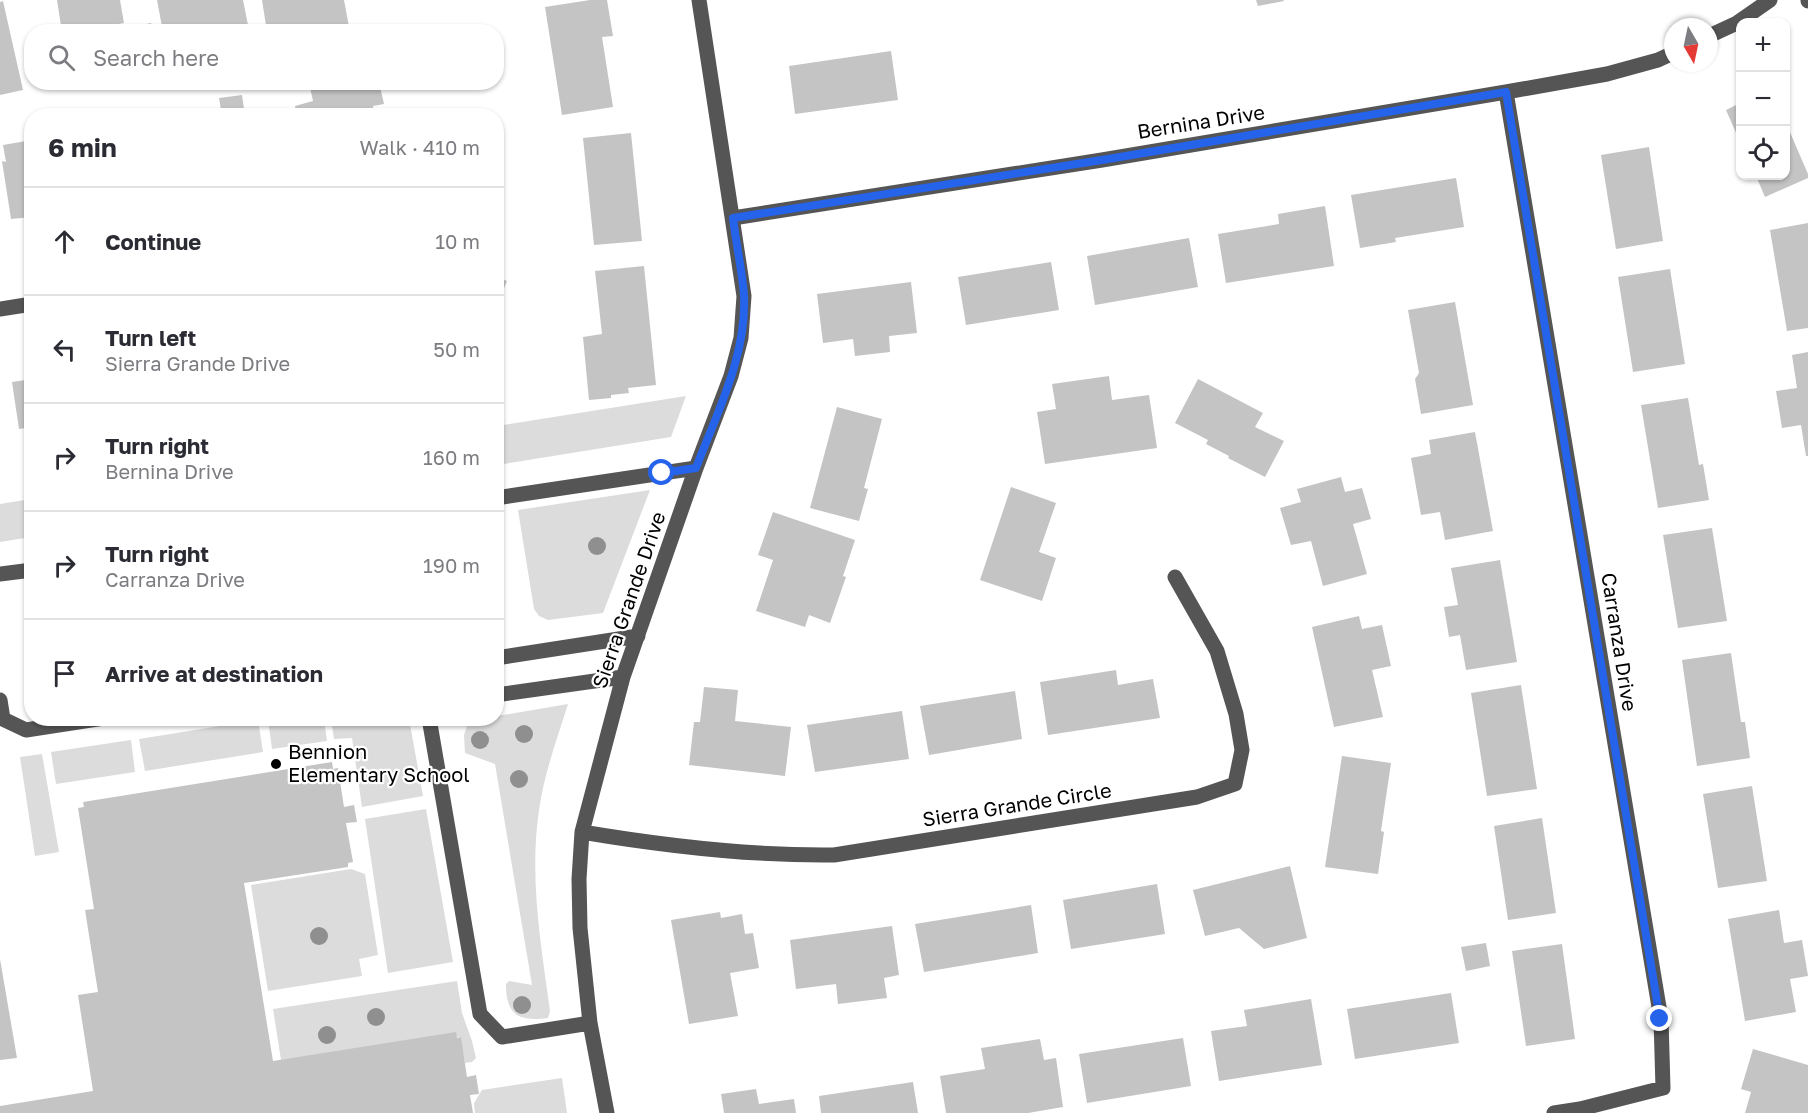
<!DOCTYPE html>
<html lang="en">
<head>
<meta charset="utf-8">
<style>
	body { margin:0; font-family:"Golos Text",sans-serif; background:#f2f2f3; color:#2b2b33 }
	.controls { position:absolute; right:18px; top:18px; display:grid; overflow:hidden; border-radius:12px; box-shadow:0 2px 4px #0004 }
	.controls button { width:54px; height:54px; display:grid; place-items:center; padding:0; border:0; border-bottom:2px solid #e1e1e2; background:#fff; color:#2b2b33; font:30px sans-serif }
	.compass { position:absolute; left:1664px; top:18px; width:54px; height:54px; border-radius:50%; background:#fff; box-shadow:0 2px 4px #0004; rotate:171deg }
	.stop { position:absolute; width:18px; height:18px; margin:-14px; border:4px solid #2563eb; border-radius:50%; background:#fff }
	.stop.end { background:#2563eb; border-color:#fff; box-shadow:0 2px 6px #0008 }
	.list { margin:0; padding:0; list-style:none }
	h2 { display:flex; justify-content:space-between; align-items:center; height:78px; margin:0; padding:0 24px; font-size:26px }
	h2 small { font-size:20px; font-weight:400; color:#7c7c81 }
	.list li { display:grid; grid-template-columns:39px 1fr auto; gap:18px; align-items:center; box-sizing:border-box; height:108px; padding:0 24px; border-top:2px solid #e1e1e2 }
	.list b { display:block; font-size:22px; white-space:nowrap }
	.list p { margin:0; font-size:20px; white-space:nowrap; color:#7c7c81 }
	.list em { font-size:20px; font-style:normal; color:#7c7c81 }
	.icon { flex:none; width:33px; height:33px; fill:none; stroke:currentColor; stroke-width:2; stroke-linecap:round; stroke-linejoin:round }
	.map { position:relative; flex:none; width:1808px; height:1113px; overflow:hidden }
	.search { position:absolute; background:#fff; box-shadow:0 2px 4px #0004; left:24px; top:24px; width:480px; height:66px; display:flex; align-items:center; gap:15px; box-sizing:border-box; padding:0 21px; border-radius:24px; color:#7c7c81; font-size:22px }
	.panel { position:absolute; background:#fff; box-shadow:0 2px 4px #0004; left:24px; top:108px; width:480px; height:618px; border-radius:24px }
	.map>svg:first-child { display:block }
	.green { fill:#dcdcdc }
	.building { fill:#c4c4c4 }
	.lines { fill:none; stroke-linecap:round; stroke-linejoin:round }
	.minor { stroke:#555; stroke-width:15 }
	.tree { fill:#8f8f8f }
	.route { stroke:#2563eb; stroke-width:8 }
	.poi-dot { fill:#000; stroke:#fff; stroke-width:2 }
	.labels { text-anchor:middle; stroke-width:4.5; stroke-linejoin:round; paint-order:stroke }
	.street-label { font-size:20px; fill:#000; stroke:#fff }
	.poi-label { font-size:20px; fill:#000; stroke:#fff; text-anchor:start }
</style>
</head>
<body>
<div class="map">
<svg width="1808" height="1113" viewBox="0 0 1808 1113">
	<rect width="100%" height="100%" fill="#fff"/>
	<!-- green -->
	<path class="green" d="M 686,396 L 671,437 L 497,465 L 497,426 Z
		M 650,490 L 603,613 L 548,620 L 539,616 L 534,609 L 518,510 Z
		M 31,499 L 31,537 L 0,542 L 0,504 Z
		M 568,704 C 557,739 544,774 539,810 C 529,878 541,944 550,1011 L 548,1018 C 519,1022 506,1015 506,984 L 509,981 L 532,985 L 495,764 L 465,753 L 464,735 L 468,723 L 478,719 L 496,718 L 497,716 Z
		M 268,719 L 324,719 L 327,741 L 272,749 Z
		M 331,719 L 409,719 L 423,796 L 362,807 L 352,738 L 334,739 Z
		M 258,720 L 263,752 L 145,771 L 139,739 Z
		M 131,740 L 135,772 L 56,784 L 51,752 Z
		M 42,754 L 59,852 L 35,856 L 20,757 Z
		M 426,809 L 453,962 L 388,973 L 365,819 Z
		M 351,869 L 365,874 L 378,955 L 359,959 L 362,976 L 268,991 L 251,885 Z
		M 457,981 L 462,1013 L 472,1041 L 476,1058 L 472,1062 L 465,1063 L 460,1037 L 281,1060 L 273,1009 Z
		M 562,1078 L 567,1113 L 475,1113 L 474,1103 L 482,1090 Z"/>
	<!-- building -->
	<path class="building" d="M 57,0 L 120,0 L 124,23 L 75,32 L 62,32 Z
		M 157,0 L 243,0 L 248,25 L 210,32 L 163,32 Z
		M 262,0 L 344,0 L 350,32 L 267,32 Z
		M 590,0 L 607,0 L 613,36 L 602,37 L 613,107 L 562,115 L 545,7 Z
		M 1256,0 L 1283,0 L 1284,1 L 1258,6 Z
		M 3,1 L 23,90 L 0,95 L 0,2 Z
		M 151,23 L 153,32 L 114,32 L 113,31 Z
		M 891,51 L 898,100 L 795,114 L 789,66 Z
		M 312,82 L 365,82 L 366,85 L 379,82 L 384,104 L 373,106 L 375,116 L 297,116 L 295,106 L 313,101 L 309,83 Z
		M 242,95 L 245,116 L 222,116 L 219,98 Z
		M 1740,103 L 1740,142 L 1726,110 Z
		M 273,111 L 274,116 L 251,116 L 251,114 Z
		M 1786,123 L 1808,174 L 1808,178 L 1765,197 L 1756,176 L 1786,176 Z
		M 631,133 L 642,241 L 594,245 L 583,138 Z
		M 32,140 L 32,217 L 11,219 L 2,161 L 6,162 L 3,145 Z
		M 1649,147 L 1663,241 L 1616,249 L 1601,155 Z
		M 1456,178 L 1464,227 L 1395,238 L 1396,242 L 1360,248 L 1351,195 Z
		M 1325,206 L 1334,266 L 1226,283 L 1218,234 L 1279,224 L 1278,214 Z
		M 1808,223 L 1808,328 L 1787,331 L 1770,230 Z
		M 1189,238 L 1198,287 L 1095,305 L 1087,256 Z
		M 1051,262 L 1059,310 L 966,325 L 958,277 Z
		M 644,266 L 656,385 L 628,388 L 629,393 L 611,395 L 611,398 L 589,400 L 583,337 L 602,334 L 595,271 Z
		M 1670,269 L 1685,364 L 1633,372 L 1618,277 Z
		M 496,277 L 507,281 L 497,305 L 496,305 Z
		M 911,282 L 917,333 L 889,336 L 890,352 L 855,356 L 853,339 L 823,343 L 817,294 Z
		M 1455,302 L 1473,405 L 1421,414 L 1415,379 L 1419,373 L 1408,310 Z
		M 1808,352 L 1808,456 L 1806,456 L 1801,425 L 1782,428 L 1776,391 L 1797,388 L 1792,355 Z
		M 1109,376 L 1112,400 L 1149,395 L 1157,448 L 1045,464 L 1037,412 L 1056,409 L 1052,384 Z
		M 32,379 L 32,427 L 19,429 L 12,382 Z
		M 1198,379 L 1263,413 L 1255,427 L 1284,441 L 1265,477 L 1228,458 L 1229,456 L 1206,444 L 1208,440 L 1175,423 Z
		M 1688,398 L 1699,465 L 1703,464 L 1709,500 L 1658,508 L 1641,405 Z
		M 837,407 L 882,419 L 864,488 L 868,489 L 859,521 L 810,508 Z
		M 1475,432 L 1493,531 L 1445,540 L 1440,512 L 1421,515 L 1411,458 L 1431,454 L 1429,440 Z
		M 1341,477 L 1345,492 L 1362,488 L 1371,519 L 1353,524 L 1367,574 L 1323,586 L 1311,541 L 1291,545 L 1280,508 L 1301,502 L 1297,489 Z
		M 1011,487 L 1056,503 L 1039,552 L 1056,558 L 1042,601 L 980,580 Z
		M 773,512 L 855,540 L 843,576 L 846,577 L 830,623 L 809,615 L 805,627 L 756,611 L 773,560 L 758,555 Z
		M 1712,528 L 1727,621 L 1678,628 L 1663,535 Z
		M 1500,560 L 1517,662 L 1466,670 L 1460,635 L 1449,637 L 1444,607 L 1458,605 L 1451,568 Z
		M 1359,616 L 1362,629 L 1382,625 L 1391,666 L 1372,670 L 1383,717 L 1334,727 L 1312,627 Z
		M 1731,653 L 1741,722 L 1745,722 L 1750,758 L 1697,766 L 1682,660 Z
		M 1116,670 L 1118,685 L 1153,679 L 1160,718 L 1048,735 L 1040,682 Z
		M 1521,685 L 1537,789 L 1487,796 L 1471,693 Z
		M 704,687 L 738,690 L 735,721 L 791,727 L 785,776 L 689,765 L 694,722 L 700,722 Z
		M 1015,691 L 1022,739 L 929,755 L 920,706 Z
		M 902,711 L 909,759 L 815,772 L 807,725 Z
		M 1342,756 L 1391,763 L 1381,831 L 1384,832 L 1378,874 L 1325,867 Z
		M 332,762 L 333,769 L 338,768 L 344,807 L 354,805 L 357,822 L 346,823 L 353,862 L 348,863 L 348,867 L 244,883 L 273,1061 L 456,1032 L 457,1038 L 461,1037 L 467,1077 L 476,1075 L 479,1094 L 470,1095 L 473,1113 L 0,1113 L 0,1106 L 93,1091 L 78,995 L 98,992 L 85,910 L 94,909 L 78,808 L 84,807 L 83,802 Z
		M 1752,786 L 1767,881 L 1718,888 L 1703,794 Z
		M 1542,818 L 1556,913 L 1508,920 L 1494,826 Z
		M 1290,866 L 1307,938 L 1264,949 L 1239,928 L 1205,936 L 1193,890 Z
		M 1157,884 L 1165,934 L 1071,949 L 1063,900 Z
		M 1031,905 L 1038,953 L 924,972 L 915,924 Z
		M 1779,910 L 1784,943 L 1802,940 L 1808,976 L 1790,979 L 1796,1012 L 1745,1021 L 1728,919 Z
		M 720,912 L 721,918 L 742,914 L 745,934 L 753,933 L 759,968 L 730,973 L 738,1016 L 689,1024 L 671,920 Z
		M 892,926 L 899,975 L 884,978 L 887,998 L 838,1004 L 836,984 L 796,989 L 790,940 Z
		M 1486,943 L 1490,966 L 1466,971 L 1461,947 Z
		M 1562,944 L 1575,1039 L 1526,1046 L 1512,951 Z
		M 0,959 L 17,1058 L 0,1060 Z
		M 1451,993 L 1459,1043 L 1355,1059 L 1347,1009 Z
		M 1311,999 L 1322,1065 L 1219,1081 L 1211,1031 L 1247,1026 L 1244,1010 Z
		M 1183,1038 L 1191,1086 L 1087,1103 L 1079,1054 Z
		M 1040,1039 L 1044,1060 L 1056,1058 L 1063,1107 L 1028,1113 L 946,1113 L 940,1076 L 985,1069 L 981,1048 Z
		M 1753,1049 L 1808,1065 L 1808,1113 L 1745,1113 L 1751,1092 L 1741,1089 Z
		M 913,1082 L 918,1113 L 821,1113 L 819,1096 Z
		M 756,1089 L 759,1104 L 794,1099 L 796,1113 L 724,1113 L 721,1094 Z"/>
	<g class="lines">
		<!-- minor -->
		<path class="minor" d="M 1808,0 L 1808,1
			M 1709,36 L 1737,23 L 1770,0
			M 1506,92 L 1661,1019 L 1663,1088 L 1580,1109 L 1554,1113
			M 733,218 L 1102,160 L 1506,92 L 1607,74 L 1658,60 L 1673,53
			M 0,309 L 32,304
			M 496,498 L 696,468
			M 0,574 L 32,570
			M 496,658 L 638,636
			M 496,695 L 623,677
			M 0,700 L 3,719 L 26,730 L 104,718
			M 429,718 L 480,1014 L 502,1037 L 590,1023
			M 582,832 C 665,846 750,856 834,855 L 1197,797 L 1235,784 L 1242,750 L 1236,714 L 1217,651 L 1175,577
			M 607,1113 L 590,1023 L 580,928 L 579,879 L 582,832 L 623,677 L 696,468 L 731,376 L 741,338 L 744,296 L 699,0"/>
	</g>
	<!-- trees -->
	<g class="tree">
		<circle cx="597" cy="546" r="9"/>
		<circle cx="524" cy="734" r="9"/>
		<circle cx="480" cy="740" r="9"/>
		<circle cx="519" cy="779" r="9"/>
		<circle cx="319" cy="936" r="9"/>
		<circle cx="522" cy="1005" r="9"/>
		<circle cx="376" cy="1017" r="9"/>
		<circle cx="327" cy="1035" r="9"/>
	</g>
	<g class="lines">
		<!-- route -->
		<path class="route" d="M 662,473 L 696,468 C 717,413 747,355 744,295 C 742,270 736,243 733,218 L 1102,160 L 1506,92 L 1660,1019"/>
	</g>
	<!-- markers -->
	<circle class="poi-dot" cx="276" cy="764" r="6"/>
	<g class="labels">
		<!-- street labels -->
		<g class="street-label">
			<text transform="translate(1201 122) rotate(-9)" y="7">Bernina Drive</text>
			<text transform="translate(629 600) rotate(-71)" y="7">Sierra Grande Drive</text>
			<text transform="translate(1619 642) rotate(81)" y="7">Carranza Drive</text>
			<text transform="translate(1017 805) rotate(-9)" y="7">Sierra Grande Circle</text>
		</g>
		<!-- poi labels -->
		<g class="poi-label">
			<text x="288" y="759">Bennion<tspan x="288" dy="23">Elementary School</tspan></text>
		</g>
	</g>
</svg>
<div class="controls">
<button>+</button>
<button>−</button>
<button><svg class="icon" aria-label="locate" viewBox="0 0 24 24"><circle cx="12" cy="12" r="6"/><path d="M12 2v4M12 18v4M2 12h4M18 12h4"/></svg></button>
</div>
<svg class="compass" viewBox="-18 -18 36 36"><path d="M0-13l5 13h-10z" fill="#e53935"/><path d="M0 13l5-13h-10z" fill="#7c7c81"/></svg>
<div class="stop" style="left:662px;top:473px"></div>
<div class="stop end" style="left:1660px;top:1019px"></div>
<div class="search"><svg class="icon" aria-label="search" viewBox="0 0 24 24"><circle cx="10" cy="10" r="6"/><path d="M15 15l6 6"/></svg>Search here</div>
<section class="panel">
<h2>6 min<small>Walk · 410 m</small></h2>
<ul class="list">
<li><svg class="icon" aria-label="ahead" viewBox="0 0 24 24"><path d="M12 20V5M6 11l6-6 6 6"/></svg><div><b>Continue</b></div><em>10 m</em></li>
<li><svg class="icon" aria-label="left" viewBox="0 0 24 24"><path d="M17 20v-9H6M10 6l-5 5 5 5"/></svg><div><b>Turn left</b><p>Sierra Grande Drive</p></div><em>50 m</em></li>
<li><svg class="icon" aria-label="right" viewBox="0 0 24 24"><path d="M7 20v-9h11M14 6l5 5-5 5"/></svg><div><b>Turn right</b><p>Bernina Drive</p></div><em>160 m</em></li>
<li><svg class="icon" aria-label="right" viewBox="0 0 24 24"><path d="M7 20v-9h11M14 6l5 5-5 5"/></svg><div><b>Turn right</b><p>Carranza Drive</p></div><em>190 m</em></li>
<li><svg class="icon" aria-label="arrive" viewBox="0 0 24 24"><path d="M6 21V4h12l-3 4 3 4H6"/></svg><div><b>Arrive at destination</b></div></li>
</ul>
</section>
</div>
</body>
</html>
